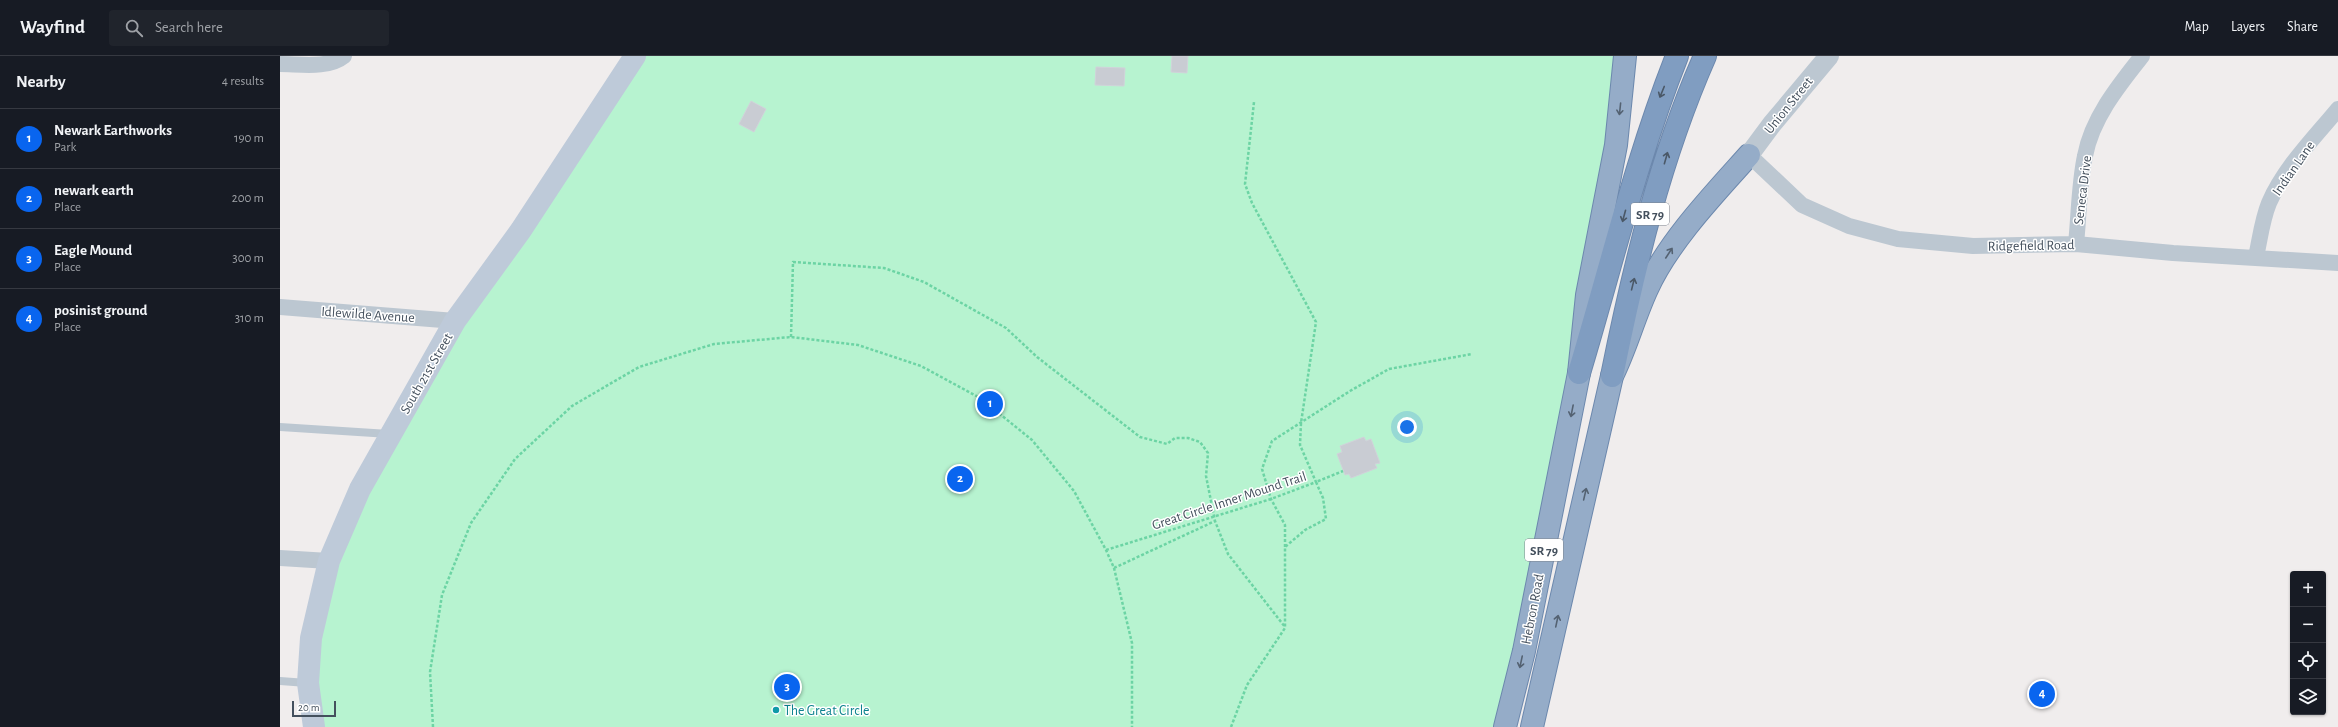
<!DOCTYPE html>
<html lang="en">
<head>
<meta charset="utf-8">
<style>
	body { margin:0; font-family:"Alegreya Sans",sans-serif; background:#20242c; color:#f1f3f6 }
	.controls { position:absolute; right:12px; bottom:12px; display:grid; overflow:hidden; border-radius:4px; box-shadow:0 1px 3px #0004 }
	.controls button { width:36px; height:36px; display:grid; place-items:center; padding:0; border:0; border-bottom:1px solid #363941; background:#171b24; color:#f1f3f6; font:20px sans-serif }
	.scale { position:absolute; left:12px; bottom:10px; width:44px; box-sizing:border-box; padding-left:4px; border:2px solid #44505d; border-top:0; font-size:11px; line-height:14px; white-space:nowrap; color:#44505d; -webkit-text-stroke:3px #fff; paint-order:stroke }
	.you { position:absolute; left:1127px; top:371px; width:14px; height:14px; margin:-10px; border:3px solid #fff; border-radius:50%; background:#1a73e8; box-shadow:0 0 0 6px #1a73e833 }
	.badge { display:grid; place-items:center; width:26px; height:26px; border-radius:50%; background:#0965ef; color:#fff; font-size:13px; font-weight:700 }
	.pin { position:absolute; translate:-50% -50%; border:2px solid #fff; box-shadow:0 1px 4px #0006 }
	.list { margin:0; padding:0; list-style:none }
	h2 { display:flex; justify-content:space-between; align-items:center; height:52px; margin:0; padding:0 16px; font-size:17px }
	h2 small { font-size:13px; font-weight:400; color:#9ea1a6 }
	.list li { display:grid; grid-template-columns:26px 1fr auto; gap:12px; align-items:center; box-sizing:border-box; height:60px; padding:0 16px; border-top:1px solid #363941 }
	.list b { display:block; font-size:15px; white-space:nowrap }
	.list p { margin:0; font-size:13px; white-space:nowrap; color:#9ea1a6 }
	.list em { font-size:13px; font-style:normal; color:#9ea1a6 }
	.icon { flex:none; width:22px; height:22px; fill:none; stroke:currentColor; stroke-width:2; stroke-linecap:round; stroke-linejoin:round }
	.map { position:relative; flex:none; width:2058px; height:671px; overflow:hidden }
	header { display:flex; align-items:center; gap:24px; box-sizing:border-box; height:56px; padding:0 20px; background:#171b24; border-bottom:1px solid #363941 }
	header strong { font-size:19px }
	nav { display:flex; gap:22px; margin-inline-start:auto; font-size:14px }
	.search { width:280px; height:36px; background:#20242c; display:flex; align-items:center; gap:10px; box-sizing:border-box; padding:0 14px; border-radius:4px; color:#9ea1a6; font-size:15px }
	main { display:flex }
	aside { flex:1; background:#171b24 }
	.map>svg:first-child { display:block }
	.green { fill:#b7f3d0 }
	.building { fill:#c9ccd3; stroke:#d1d3da }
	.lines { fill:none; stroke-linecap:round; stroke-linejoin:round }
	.trunk-casing { stroke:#6c88ad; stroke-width:24 }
	.motorway-casing { stroke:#6c88ad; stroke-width:24 }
	.path { stroke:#6cd4a4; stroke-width:2.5; stroke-dasharray:3 2; stroke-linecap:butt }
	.service { stroke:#bcc7d1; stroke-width:8 }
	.minor { stroke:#bcc7d1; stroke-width:16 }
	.tertiary { stroke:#bcc7d1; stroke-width:20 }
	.secondary { stroke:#becad9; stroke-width:22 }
	.trunk { stroke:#95acc8; stroke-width:22 }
	.motorway { stroke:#809dc1; stroke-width:22 }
	.oneway { stroke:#4a5867 }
	.oneway2 { stroke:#546272 }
	.culture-dot { fill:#0f9aa8; stroke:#fff; stroke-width:1.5 }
	.labels { text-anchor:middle; stroke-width:3; stroke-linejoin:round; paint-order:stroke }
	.shield { fill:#fff; stroke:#7c848e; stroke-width:1 }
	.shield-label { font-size:13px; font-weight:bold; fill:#44505d }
	.street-label { font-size:14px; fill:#44505d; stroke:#fff }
	.culture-label { font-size:14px; fill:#0d838f; stroke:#fff; text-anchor:start }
</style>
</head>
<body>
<header>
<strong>Wayfind</strong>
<div class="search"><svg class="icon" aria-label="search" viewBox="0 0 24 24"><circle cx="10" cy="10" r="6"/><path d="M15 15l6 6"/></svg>Search here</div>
<nav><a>Map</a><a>Layers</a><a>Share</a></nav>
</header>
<main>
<aside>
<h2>Nearby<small>4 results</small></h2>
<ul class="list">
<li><span class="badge">1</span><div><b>Newark Earthworks</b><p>Park</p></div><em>190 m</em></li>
<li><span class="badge">2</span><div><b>newark earth</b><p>Place</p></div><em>200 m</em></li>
<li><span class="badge">3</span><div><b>Eagle Mound</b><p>Place</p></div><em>300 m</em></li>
<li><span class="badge">4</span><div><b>posinist ground</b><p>Place</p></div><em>310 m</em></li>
</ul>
</aside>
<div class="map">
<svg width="2058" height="671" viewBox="0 0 2058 671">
	<rect width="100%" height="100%" fill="#f0eded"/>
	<!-- green -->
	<path class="green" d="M 356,0 L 1345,0 L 1225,671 L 33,671 L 31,582 L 82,427 Z"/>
	<!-- building -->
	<path class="building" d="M 892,0 L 908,0 L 907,17 L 891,16 Z
		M 816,11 L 845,12 L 844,30 L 815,29 Z
		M 471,45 L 486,53 L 474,76 L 459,68 Z
		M 1084,381 L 1086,385 L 1091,383 L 1100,407 L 1095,408 L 1097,412 L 1071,422 L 1069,418 L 1065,419 L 1057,398 L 1062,396 L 1060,390 Z"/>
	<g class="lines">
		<!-- trunk casing -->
		<g class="trunk-casing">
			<path id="trunk" d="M 1225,671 L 1244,595 L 1299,317 L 1307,239 L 1336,89 L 1345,0
				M 1252,671 L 1332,320 C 1346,292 1354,261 1367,233 C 1388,186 1435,137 1469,99"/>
		</g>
		<!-- motorway casing -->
		<g class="motorway-casing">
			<path id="motorway" d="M 1299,317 C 1331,211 1356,103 1397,0
				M 1332,320 C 1354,211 1380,102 1425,0"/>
		</g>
		<!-- path -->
		<path class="path" d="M 511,281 L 513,206 L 604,212 L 644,226 L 726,272 L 757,301 L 860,381 L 887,388 L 895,382 L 908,382 L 920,386 L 928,397 L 926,420 L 935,465
			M 1005,491 L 1005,469 L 991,443 L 982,413 L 992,385 L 1070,335 L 1109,313 L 1192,298
			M 826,494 L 991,443 L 1036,426 L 1020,389 L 1021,367 L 1036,266 L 972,147 L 965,128 L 974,46
			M 834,512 L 935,465 L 948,498 L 1005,571
			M 153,671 L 150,616 L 162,539 L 191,467 L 235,403 L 292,350 L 359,311 L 434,288 L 511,281 L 578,289 L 641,310 L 700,342 L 752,384 L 794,435 L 826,494 L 834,512 L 852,587 L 852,671
			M 951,671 L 967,629 L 1005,572 L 1005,491 L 1025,474 L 1046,463 L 1043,442 L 1036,426 L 1063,415"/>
		<!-- service -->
		<path class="service" d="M 0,371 L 109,378
			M 0,625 L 27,627"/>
		<!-- minor -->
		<path class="minor" d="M 0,8 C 20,8 48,13 64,0
			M 1469,99 L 1522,149 L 1569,170 L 1618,183 L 1693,190 L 1796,188 L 1893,197 L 2058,207
			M 1796,188 C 1799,159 1799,128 1805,100 C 1812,62 1839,29 1862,0
			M 1976,201 C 1980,183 1982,164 1989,147 C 2004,112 2034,82 2058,53
			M 0,251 L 175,265
			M 0,502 L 49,505"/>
		<!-- tertiary -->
		<path class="tertiary" d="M 1469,99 L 1492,68 L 1549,0"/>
		<!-- secondary -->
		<path class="secondary" d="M 34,671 L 28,627 L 31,582 L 49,505 L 80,433 L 175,265 L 241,174 L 355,0"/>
		<!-- trunk -->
		<use href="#trunk" class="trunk"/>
		<!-- motorway -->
		<use href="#motorway" class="motorway"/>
	</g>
	<!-- one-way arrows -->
	<defs><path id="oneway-shaft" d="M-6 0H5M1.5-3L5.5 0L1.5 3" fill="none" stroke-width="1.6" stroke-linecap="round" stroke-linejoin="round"/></defs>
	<g class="oneway">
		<use href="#oneway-shaft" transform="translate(1382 36) rotate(112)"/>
		<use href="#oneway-shaft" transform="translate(1386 102) rotate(-74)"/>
		<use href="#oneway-shaft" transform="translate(1344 160) rotate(105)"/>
		<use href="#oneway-shaft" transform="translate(1353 228) rotate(-76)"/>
	</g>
	<g class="oneway2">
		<use href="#oneway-shaft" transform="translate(1340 53) rotate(96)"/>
		<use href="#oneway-shaft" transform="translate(1389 197) rotate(-57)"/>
		<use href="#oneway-shaft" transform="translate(1292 355) rotate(101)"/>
		<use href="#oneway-shaft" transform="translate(1305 438) rotate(-77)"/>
		<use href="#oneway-shaft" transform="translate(1277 565) rotate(-78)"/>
		<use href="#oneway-shaft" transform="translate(1241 606) rotate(102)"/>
	</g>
	<!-- markers -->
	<circle class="culture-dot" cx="496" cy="654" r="4"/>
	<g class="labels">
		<!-- shield labels -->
		<g class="shield">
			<rect x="1351" y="147" width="38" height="22" rx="3"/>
			<rect x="1245" y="483" width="38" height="22" rx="3"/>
		</g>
		<g class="shield-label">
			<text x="1370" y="163">SR 79</text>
			<text x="1264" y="499">SR 79</text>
		</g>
		<!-- street labels -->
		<g class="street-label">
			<text transform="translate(1508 49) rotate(-51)" y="5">Union Street</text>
			<text transform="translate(2013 112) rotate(-55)" y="5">Indian Lane</text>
			<text transform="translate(1802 134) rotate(-83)" y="5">Seneca Drive</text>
			<text transform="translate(1751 189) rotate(-1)" y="5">Ridgefield Road</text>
			<text transform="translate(88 258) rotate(4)" y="5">Idlewilde Avenue</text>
			<text transform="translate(146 317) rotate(-60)" y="5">South 21st Street</text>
			<text transform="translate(949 444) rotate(-18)" y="5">Great Circle Inner Mound Trail</text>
			<text transform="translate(1252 553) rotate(-79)" y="5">Hebron Road</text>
		</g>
		<!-- culture labels -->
		<g class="culture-label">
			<text x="504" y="659">The Great Circle</text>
		</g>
	</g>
</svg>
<div class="controls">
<button>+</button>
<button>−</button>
<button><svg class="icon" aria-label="locate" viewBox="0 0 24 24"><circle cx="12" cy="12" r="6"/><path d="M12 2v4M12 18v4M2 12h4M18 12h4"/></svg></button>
<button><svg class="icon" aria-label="layers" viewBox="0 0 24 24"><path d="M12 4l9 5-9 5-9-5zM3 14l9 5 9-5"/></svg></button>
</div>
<div class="scale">20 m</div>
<div class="you"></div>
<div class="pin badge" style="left:710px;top:348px">1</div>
<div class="pin badge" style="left:680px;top:423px">2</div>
<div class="pin badge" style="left:507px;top:631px">3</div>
<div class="pin badge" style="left:1762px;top:638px">4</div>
</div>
</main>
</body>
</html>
